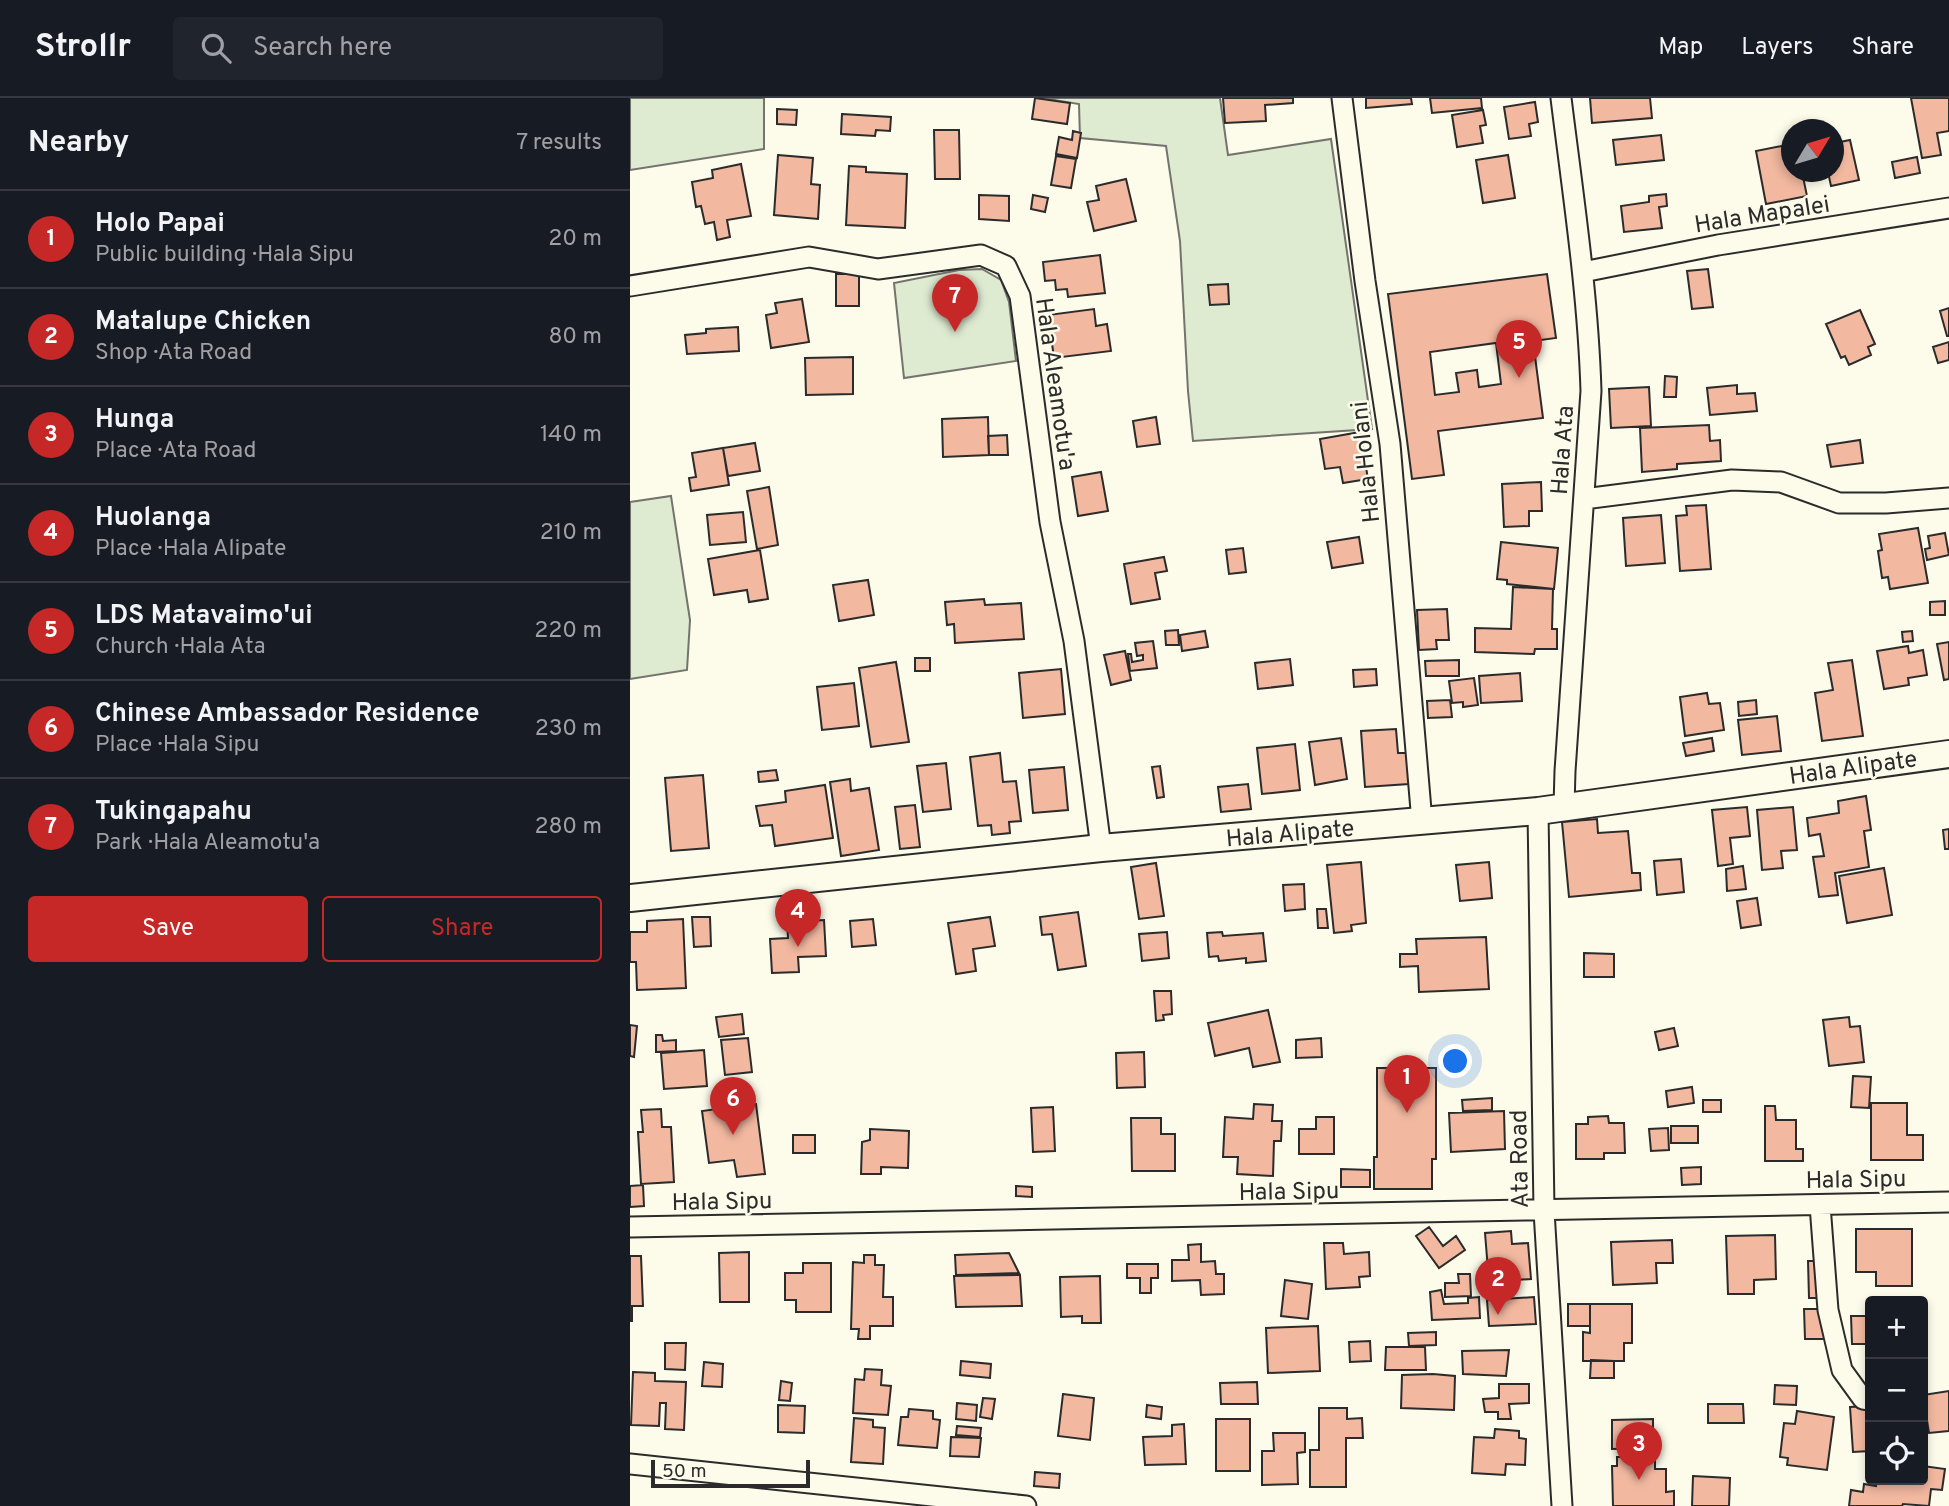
<!DOCTYPE html>
<html lang="en">
<head>
<meta charset="utf-8">
<style>
	:root { --surface:#171b24; --page:#20242c; --text:#f1f3f6; --muted:#9ea1a6; --line:#363941; --accent:#c62828 }
	body { margin:0; font-family:Overpass,sans-serif; background:var(--page); color:var(--text) }
	.controls { position:absolute; right:21px; bottom:21px; display:grid; overflow:hidden; border-radius:7px; box-shadow:0 4px 10px #0003 }
	.controls button { width:63px; height:63px; display:grid; place-items:center; padding:0; border:0; border-bottom:2px solid var(--line); background:var(--surface); color:var(--text); font:35px sans-serif }
	.compass { position:absolute; left:1151px; top:21px; width:63px; height:63px; border-radius:50%; background:var(--surface); box-shadow:0 4px 10px #0003; rotate:52deg }
	.scale { position:absolute; left:21px; bottom:18px; width:159px; box-sizing:border-box; padding-left:7px; border:4px solid #2b2b2b; border-top:0; font-size:19px; line-height:24px; white-space:nowrap; color:#2b2b2b; -webkit-text-stroke:5px #fdfbea; paint-order:stroke }
	.you { position:absolute; left:826px; top:964px; width:24px; height:24px; margin:-18px; border:5px solid #fff; border-radius:50%; background:#1a73e8; box-shadow:0 0 0 10px #1a73e833 }
	.badge { display:grid; place-items:center; width:46px; height:46px; border-radius:50%; background:var(--accent); color:#fff; font-size:23px; font-weight:700 }
	.pin { position:absolute; translate:-50% -58px; filter:drop-shadow(0 2px 4px #0008) }
	.pin::after { content:''; position:absolute; top:37px; width:24px; height:21px; background:inherit; clip-path:polygon(0 0,100% 0,50% 100%) }
	.list { margin:0; padding:0; list-style:none }
	h2 { display:flex; justify-content:space-between; align-items:center; height:91px; margin:0; padding:0 28px; font-size:30px }
	h2 small { font-size:23px; font-weight:400; color:var(--muted) }
	.list li { display:grid; grid-template-columns:46px 1fr auto; gap:21px; align-items:center; box-sizing:border-box; height:98px; padding:0 28px; border-top:2px solid var(--line) }
	.list b { display:block; font-size:26px; white-space:nowrap }
	.list p { margin:0; font-size:23px; white-space:nowrap; color:var(--muted) }
	.list em { font-size:23px; font-style:normal; color:var(--muted) }
	.actions { display:flex; gap:14px; padding:21px 28px }
	.actions a { flex:1; padding:16px 0; border:2px solid var(--accent); border-radius:7px; text-align:center; font-size:24px; color:var(--accent) }
	.actions .main { background:var(--accent); color:#fff }
	.icon { flex:none; width:38px; height:38px; fill:none; stroke:currentColor; stroke-width:2; stroke-linecap:round; stroke-linejoin:round }
	.map { position:relative; flex:none; width:1319px; height:1408px; overflow:hidden }
	header { display:flex; align-items:center; gap:42px; box-sizing:border-box; height:98px; padding:0 35px; background:var(--surface); border-bottom:2px solid var(--line) }
	header strong { font-size:33px }
	nav { display:flex; gap:38px; margin-inline-start:auto; font-size:24px }
	.search { width:490px; height:63px; background:var(--page); display:flex; align-items:center; gap:18px; box-sizing:border-box; padding:0 24px; border-radius:7px; color:var(--muted); font-size:26px }
	main { display:flex }
	aside { flex:1; background:var(--surface) }
	.map>svg:first-child { display:block }
	.green { fill:#deebd1; stroke:#74746e; stroke-width:2 }
	.building { fill:#f2b8a0; stroke:#2b2b2b; stroke-width:2; fill-rule:evenodd }
	.lines { fill:none; stroke-linecap:round; stroke-linejoin:round }
	.street-casing { stroke:#2b2b2b; stroke-width:23 }
	.secondary-casing { stroke:#2b2b2b; stroke-width:30 }
	.street { stroke:#fdfbea; stroke-width:19 }
	.secondary { stroke:#fdfbea; stroke-width:26 }
	.labels { text-anchor:middle; stroke-width:5; stroke-linejoin:round; paint-order:stroke }
	.street-label { font-size:24px; fill:#2b2b2b; stroke:#fdfbea }
</style>
</head>
<body>
<header>
<strong>Strollr</strong>
<div class="search"><svg class="icon" aria-label="search" viewBox="0 0 24 24"><circle cx="10" cy="10" r="6"/><path d="M15 15l6 6"/></svg>Search here</div>
<nav><a>Map</a><a>Layers</a><a>Share</a></nav>
</header>
<main>
<aside>
<h2>Nearby<small>7 results</small></h2>
<ul class="list">
<li><span class="badge">1</span><div><b>Holo Papai</b><p>Public building · Hala Sipu</p></div><em>20 m</em></li>
<li><span class="badge">2</span><div><b>Matalupe Chicken</b><p>Shop · Ata Road</p></div><em>80 m</em></li>
<li><span class="badge">3</span><div><b>Hunga</b><p>Place · Ata Road</p></div><em>140 m</em></li>
<li><span class="badge">4</span><div><b>Huolanga</b><p>Place · Hala Alipate</p></div><em>210 m</em></li>
<li><span class="badge">5</span><div><b>LDS Matavaimo'ui</b><p>Church · Hala Ata</p></div><em>220 m</em></li>
<li><span class="badge">6</span><div><b>Chinese Ambassador Residence</b><p>Place · Hala Sipu</p></div><em>230 m</em></li>
<li><span class="badge">7</span><div><b>Tukingapahu</b><p>Park · Hala Aleamotu'a</p></div><em>280 m</em></li>
</ul>
<div class="actions"><a class="main">Save</a><a>Share</a></div>
</aside>
<div class="map">
<svg width="1319" height="1408" viewBox="0 0 1319 1408">
	<rect width="100%" height="100%" fill="#fdfbea"/>
	<path class="green" d="M0 0H134V51L0 72Z
		M412 0H590L598 57 701 41 742 331 563 343 558 293 550 143 536 48 450 40 449 6Z
		M352 171 371 182 379 204 386 263 274 280 264 185 329 172Z
		M41 398 60 522 57 572 0 581V404Z"/>
	<path class="building" d="M405 0 440 5 437 26 402 21Z
		M593 0H663V5L635 7 636 23 595 25Z
		M736 0H781L782 6 736 10Z
		M800 0H851L852 10 802 15Z
		M960 0H1020L1022 20 962 25Z
		M1281 0H1319V33L1307 35 1311 57 1292 60Z
		M905 4 908 24 899 26 901 38 879 41 874 9Z
		M147 11 167 12 166 27 147 26Z
		M853 12 856 27 850 28 853 45 827 49 822 17Z
		M212 16 261 19 260 33 246 32 245 38 211 36Z
		M304 32H329L330 81H305Z
		M443 33 451 35 447 60 426 56 429 39 442 42Z
		M1031 37 1034 62 986 67 983 42Z
		M1204 41 1205 45 1220 42 1229 82 1201 88 1198 74H1204Z
		M1162 46V74H1172L1177 98 1136 106 1126 53Z
		M148 57 183 60 181 86 190 87 188 121 144 117Z
		M878 57 885 100 853 105 846 62Z
		M426 58 446 61 441 90 421 87Z
		M1287 59 1290 75 1265 80 1262 64Z
		M111 66 121 118 97 122 100 139 87 142 84 124 75 126 71 108 66 109 62 84 83 80 82 72Z
		M219 68 236 69V74L277 76 275 130 216 127Z
		M496 81 506 123 464 133 457 104 469 102 466 88Z
		M1036 96 1037 108 1029 109 1032 130 994 134 991 108 1019 104V98Z
		M349 97 379 98V123L349 121Z
		M403 97 418 100 415 114 401 111Z
		M470 157 475 195 438 199 437 191 426 192 425 182 415 183 413 164Z
		M1078 171 1083 209 1062 211 1057 173Z
		M206 176H229V208H206Z
		M917 176 926 240 903 243 913 320 808 333 814 377 782 381 758 196ZM866 245 871 286 849 289 847 272 826 275 829 294 805 297 800 254Z
		M598 186 599 206 580 207 578 187Z
		M172 201 179 244 141 250 136 217 147 215 145 205Z
		M1319 210V238H1317L1310 213Z
		M464 211 466 228 477 226 481 253 424 260 418 217Z
		M1230 212 1245 246 1238 249 1241 257 1219 267 1215 258 1211 260 1196 226Z
		M108 229 109 253 57 256 55 237 76 235V231Z
		M1319 244V262L1308 265 1303 249Z
		M223 259V296L176 297 175 260Z
		M1035 278 1047 279 1046 299H1034Z
		M1107 287V296L1125 295 1127 313 1080 317 1077 290Z
		M1019 289 1021 328 981 330 979 291Z
		M358 319 359 357 313 359 312 321Z
		M526 319 530 346 507 349 503 323Z
		M1079 327 1080 343 1090 342 1091 363 1047 366V371L1012 374 1010 330Z
		M730 334 738 381 713 385 710 369 695 371 690 341Z
		M377 337 378 357H359L358 338Z
		M1230 342 1233 365 1201 369 1197 347Z
		M125 345 130 373 98 378 93 350Z
		M93 350 99 387 61 393 59 380 66 379 62 355Z
		M471 374 478 413 448 418 442 379Z
		M911 384 912 413H899V428L874 429 872 386Z
		M139 389 148 447 127 451 117 393Z
		M1076 407 1081 471 1050 473 1046 418 1057 417 1056 408Z
		M113 414 116 444 80 447 77 417Z
		M1031 417 1035 465 996 468 993 420Z
		M1288 430 1298 485 1260 491 1258 479 1252 480 1248 453 1252 452 1249 436Z
		M1315 435 1319 457 1297 462 1295 451 1300 450 1298 438Z
		M729 439 733 465 702 470 697 444Z
		M871 444 928 450 924 491 877 486V482L867 481Z
		M613 450 616 474 599 476 596 452Z
		M130 452 138 501 119 504 117 492 84 497 78 461Z
		M534 459 537 473 525 475 530 501 501 506 494 466Z
		M238 482 244 517 209 523 203 487Z
		M883 489 923 491 922 531H927V551H905L904 556 845 554V530L881 531Z
		M354 501 355 507 391 505 394 541 325 545 324 526 317 527 315 504Z
		M1315 503V517H1300V504Z
		M817 511 819 542H806L807 551 789 552 787 512Z
		M548 532 549 547H536L535 533Z
		M575 533 578 549 552 553 550 537Z
		M1282 533 1283 543 1273 544 1272 534Z
		M523 543 527 570 500 573 498 556H501L502 564 513 562V557L507 558 505 545Z
		M1319 544V581L1314 582 1307 546Z
		M1278 548 1279 555 1293 552 1297 577 1278 580 1279 587 1254 591 1247 553Z
		M495 553 501 582 481 587 474 557Z
		M285 560H300V573H285Z
		M660 561 663 587 628 591 625 565Z
		M829 562V578H796L795 563Z
		M1222 562 1233 638 1192 643 1185 595 1203 592 1198 565Z
		M266 564 279 644 241 649 229 570Z
		M431 571 435 616 393 620 389 575Z
		M746 571 747 587 724 589 723 572Z
		M890 575 892 603 851 605 849 578Z
		M844 580 848 607 833 609V604L822 605 819 583Z
		M224 585 229 628 192 632 187 589Z
		M1077 595 1079 606 1090 605 1094 632 1055 638 1050 599Z
		M820 602 822 619 798 620 797 603Z
		M1126 602 1127 616 1109 618 1108 604Z
		M1147 618 1151 653 1112 657 1108 622Z
		M766 631 768 655H777L779 686 735 689 731 633Z
		M711 640 717 681 685 687 679 644Z
		M1082 640 1084 653 1056 658 1053 645Z
		M665 646 670 692 632 696 627 650Z
		M370 655 373 684 386 683 391 723 379 724 380 735 362 737 361 727 348 728 340 659Z
		M316 665 321 711 293 714 287 668Z
		M530 668 534 699 527 700 522 669Z
		M434 669 438 712 403 715 399 672Z
		M146 672 148 682 129 684 128 674Z
		M73 677 79 750 41 753 35 680Z
		M220 681 221 693 239 690 249 752 211 758 200 684Z
		M618 686 621 711 591 714 588 689Z
		M195 687 203 740 145 748 142 727 130 728 126 708 156 704 155 693Z
		M1236 698 1241 732 1234 733 1239 769 1205 775 1208 797 1189 799 1183 759 1194 758 1190 736 1179 738 1177 720 1209 715 1208 703Z
		M285 707 290 749 270 751 265 709Z
		M1117 709 1120 738 1100 740 1103 766 1088 768 1082 712Z
		M1163 709 1167 752 1151 753 1153 770 1132 772 1127 712Z
		M967 721 968 735 998 733 1002 775H1010L1011 792 939 799 932 724Z
		M1319 731V751H1315L1313 732Z
		M1051 761 1054 794 1027 797 1024 763Z
		M731 764 736 825 721 827 722 833 704 835 697 767Z
		M859 764 862 800 830 803 826 767Z
		M526 765 534 818 509 821 501 769Z
		M1113 768 1116 791 1097 793 1096 771Z
		M1254 770 1262 817 1217 825 1209 778Z
		M674 786 675 811 655 813 653 787Z
		M1127 800 1131 827 1111 830 1107 803Z
		M687 811H696L698 830H688Z
		M448 814 456 868 428 872 422 836 412 837 410 819Z
		M62 819H80L81 848 64 849Z
		M360 819 365 848 343 851 346 873 326 876 318 825Z
		M53 821 56 890 7 892 6 864H0V834H17V823Z
		M243 821 246 847 222 849 220 823Z
		M194 822 196 858 168 859 169 874 142 875 140 841 158 840 157 824Z
		M537 834 539 860 512 863 509 836Z
		M592 834 593 838 633 835 636 863 616 865V860L589 863 588 858 579 859 577 835Z
		M856 839 859 891 789 894 788 868 770 869V856H787L786 841Z
		M954 855 984 856V879H954Z
		M524 893H541L542 916 533 917 534 922 526 923Z
		M638 912 650 964 623 969 619 950 585 958 578 925Z
		M112 916 114 936 89 939 86 919Z
		M1219 919 1220 929 1230 928 1234 964 1199 968 1193 922Z
		M0 927 7 928 4 959 0 958Z
		M1044 930 1048 948 1029 952 1025 934Z
		M26 937H32L33 943 46 942V953L26 954Z
		M118 940 122 974 95 977 91 942Z
		M691 940 692 959 666 960V942Z
		M74 952 77 988 34 991 31 955Z
		M514 954 515 989 487 990 486 955Z
		M747 970H806V1061H802V1091H744V1059H747Z
		M1223 978 1241 979 1239 1010 1221 1009Z
		M1062 989 1064 1005 1038 1009 1036 993Z
		M862 1000V1012L833 1013 832 1002Z
		M114 1002V1007L126 1006 135 1076 107 1079 104 1062 79 1065 72 1013 102 1009 101 1004Z
		M1073 1002H1091V1014H1073Z
		M1241 1005H1277V1037H1293V1062H1241Z
		M624 1006 643 1007 642 1023H652L651 1043H644L643 1078 607 1076 608 1059H593L595 1019 623 1021Z
		M1135 1008H1145L1146 1022H1166V1051H1173V1063H1135Z
		M423 1009 425 1053 403 1054 401 1010Z
		M31 1011 32 1029H41L44 1084 11 1086 8 1034H13L11 1012Z
		M874 1013 875 1051 821 1054 819 1015Z
		M978 1018 979 1025H994L995 1055H974V1061H946V1026H958V1019Z
		M686 1019H704V1056H669V1031H686Z
		M501 1020H531V1036H545V1073H502Z
		M1041 1028H1068V1045H1041Z
		M1038 1030 1039 1052 1021 1053 1019 1031Z
		M240 1031 279 1033 278 1070 251 1069V1076H231L232 1044 240 1042Z
		M163 1037H185V1055H163Z
		M1071 1069V1086L1052 1087 1051 1070Z
		M711 1071 740 1072V1089H711Z
		M13 1087 14 1108 0 1109V1088Z
		M386 1088 402 1089V1099L386 1098Z
		M799 1129 813 1148 826 1138 835 1152 809 1170 786 1138Z
		M1226 1131H1282V1188H1246V1174H1226Z
		M881 1133 882 1146 898 1145 901 1181 859 1184 855 1135Z
		M1145 1137 1146 1181 1124 1182V1196H1098L1096 1138Z
		M1042 1142 1043 1165H1026L1027 1185 983 1187 981 1144Z
		M694 1145H713L714 1156 739 1154 740 1178 729 1179 730 1189 696 1191Z
		M571 1146V1164L585 1163 586 1176H594V1196L571 1197 570 1182 542 1183V1162H559L558 1147Z
		M119 1154V1204H90L89 1155Z
		M379 1155 389 1175 326 1177 325 1157Z
		M234 1157H245V1167H254L253 1199H263V1228H240V1241H228L229 1231H221L223 1164 234 1165Z
		M0 1158H11L13 1208H2V1223H0Z
		M1178 1163H1195V1200H1179Z
		M173 1165H201V1214H166V1202H155V1175H173Z
		M497 1166H528V1180H521V1195H510V1180H497Z
		M828 1176H840L841 1198 815 1199V1185H829Z
		M390 1177 392 1208 326 1209 324 1178Z
		M470 1178 471 1225H452V1218L431 1219 430 1179Z
		M655 1182 682 1186 678 1221 651 1218Z
		M811 1192 814 1206 838 1205V1200L849 1199 850 1220 802 1222 800 1194Z
		M904 1199 906 1226 859 1228 857 1202Z
		M938 1206H960V1228H938Z
		M960 1206H1002V1245H994V1263H953V1234L960 1235Z
		M1174 1211H1195L1196 1241H1175Z
		M1221 1218H1240V1246H1222Z
		M688 1228 690 1273 638 1275 636 1230Z
		M806 1234V1247L779 1248 778 1235Z
		M740 1243 741 1263 720 1264 719 1244Z
		M35 1245H56L55 1272 35 1271Z
		M756 1249H795L796 1272H755Z
		M879 1252 876 1278 833 1276 832 1253Z
		M961 1262 984 1263V1280H960Z
		M331 1263 361 1266 360 1280 330 1277Z
		M74 1264 93 1266 92 1289 72 1288Z
		M235 1271 252 1272 251 1287 261 1288 258 1317 223 1315 225 1281 234 1282Z
		M3 1274 25 1275V1283L56 1284 54 1332 35 1331 36 1305H30L29 1328 1 1327Z
		M803 1276 825 1278 824 1312 771 1310 772 1277Z
		M151 1283 162 1285 160 1303 149 1302Z
		M627 1284 628 1306H591L590 1285Z
		M869 1286H899V1305L879 1306 881 1321H868V1314H855L853 1301 869 1300Z
		M1145 1287 1167 1288 1166 1307 1144 1306Z
		M1319 1293V1333L1299 1335 1293 1297Z
		M433 1296 464 1300 460 1342 428 1338Z
		M353 1300 365 1301 362 1321 350 1319Z
		M327 1305 347 1307 346 1323 326 1321Z
		M1078 1306H1113L1114 1325H1078Z
		M148 1307 175 1308 174 1335 148 1334Z
		M517 1307 532 1309 531 1321 516 1319Z
		M1240 1308V1353L1223 1354 1220 1309Z
		M689 1310H717V1321L732 1320 733 1340H716V1389H680V1352H689Z
		M279 1311 303 1313V1321L310 1322 307 1350 268 1347 271 1319H278Z
		M1167 1313 1204 1319 1197 1372 1157 1367 1158 1360 1150 1359 1154 1325 1165 1326Z
		M224 1320 243 1322V1329L255 1330 253 1366 221 1364Z
		M586 1321H620V1373H586Z
		M1023 1321V1350L982 1351V1322Z
		M554 1326 556 1366 515 1367 513 1339 542 1338V1327Z
		M327 1328 351 1330 350 1339 326 1337Z
		M865 1331 889 1333V1340L896 1341 895 1367 876 1366 875 1377 842 1375 844 1339 864 1340Z
		M643 1335H675V1354L667 1355 668 1386 632 1387V1353H644Z
		M321 1339 351 1340 349 1359 320 1358Z
		M987 1359H1025V1371H1036V1394L1044 1393V1408H983L982 1368H987Z
		M1293 1368 1315 1371 1312 1392 1301 1391 1299 1408 1273 1406 1272 1408H1219L1221 1392 1233 1394 1234 1386 1246 1388 1247 1382H1293Z
		M405 1374 430 1376 429 1390 404 1388Z
		M1063 1378 1100 1380 1099 1408H1062Z"/>
	<g class="lines">
		<defs>
			<path id="street" d="M712 0 735 183 760 346 792 724
				M931 0C943 97 958 195 961 293L935 673 934 709
				M953 174 1088 147 1319 110
				M0 188 179 159 248 171 351 157 376 168 390 198 420 424 444 543 471 750
				M954 401 1102 382 1151 384 1209 405H1256L1319 400
				M908 713 914 1113 932 1408
				M1190 1107 1198 1212 1212 1272 1233 1301 1240 1302
				M0 1129 1319 1104
				M0 1366 396 1408"/>
			<path id="secondary" d="M0 800 471 750 908 713 1319 656"/>
		</defs>
		<use href="#street" class="street-casing"/>
		<use href="#secondary" class="secondary-casing"/>
		<use href="#street" class="street"/>
		<use href="#secondary" class="secondary"/>
	</g>
	<g class="labels">
		<g class="street-label">
			<text transform="translate(1132 116) rotate(-9)" y="8">Hala Mapalei</text>
			<text transform="translate(426 286) rotate(82)" y="8">Hala Aleamotu'a</text>
			<text transform="translate(932 352) rotate(-86)" y="8">Hala Ata</text>
			<text transform="translate(735 364) rotate(-96)" y="8">Hala Holani</text>
			<text transform="translate(1223 669) rotate(-8)" y="8">Hala Alipate</text>
			<text transform="translate(660 735) rotate(-5)" y="8">Hala Alipate</text>
			<text transform="translate(889 1061) rotate(-91)" y="8">Ata Road</text>
			<text transform="translate(1226 1081) rotate(-1)" y="8">Hala Sipu</text>
			<text transform="translate(659 1093) rotate(-1)" y="8">Hala Sipu</text>
			<text transform="translate(92 1103) rotate(-1)" y="8">Hala Sipu</text>
		</g>
	</g>
</svg>
<div class="controls">
<button>+</button>
<button>−</button>
<button><svg class="icon" aria-label="locate" viewBox="0 0 24 24"><circle cx="12" cy="12" r="6"/><path d="M12 2v4M12 18v4M2 12h4M18 12h4"/></svg></button>
</div>
<svg class="compass" viewBox="-18 -18 36 36"><path d="M0-13l5 13h-10z" fill="#e53935"/><path d="M0 13l5-13h-10z" fill="#9ea1a6"/></svg>
<div class="scale">50 m</div>
<div class="you"></div>
<div class="pin badge" style="left:777px;top:1015px">1</div>
<div class="pin badge" style="left:868px;top:1217px">2</div>
<div class="pin badge" style="left:1009px;top:1382px">3</div>
<div class="pin badge" style="left:168px;top:849px">4</div>
<div class="pin badge" style="left:889px;top:280px">5</div>
<div class="pin badge" style="left:103px;top:1037px">6</div>
<div class="pin badge" style="left:325px;top:234px">7</div>
</div>
</main>
</body>
</html>
